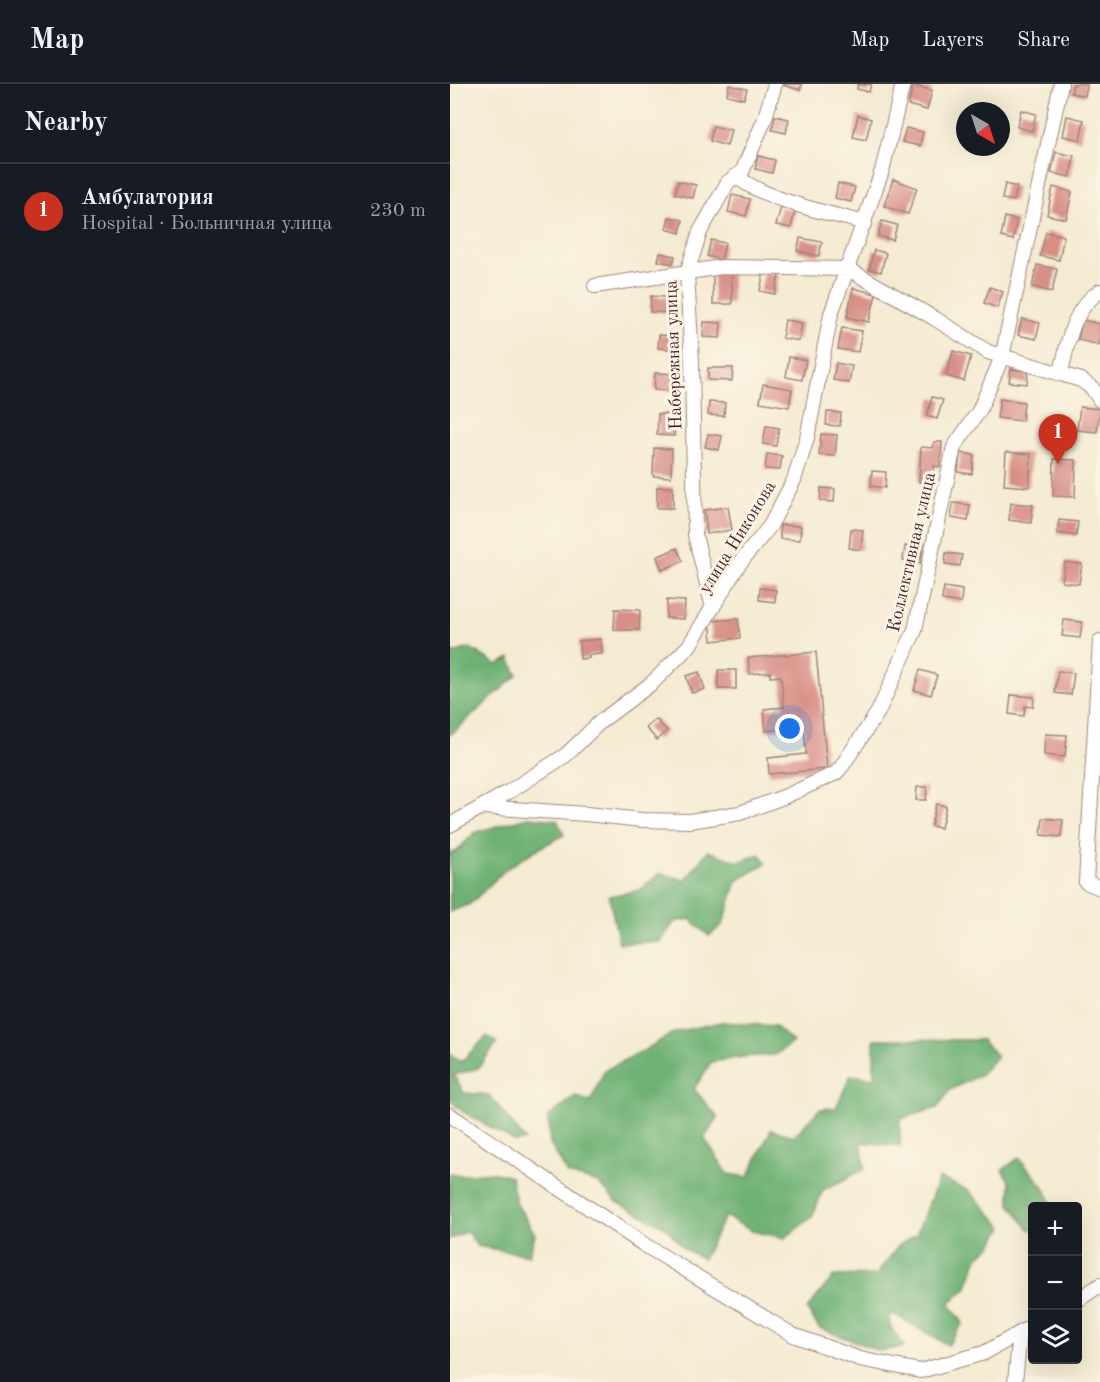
<!DOCTYPE html>
<html lang="en">
<head>
<meta charset="utf-8">
<style>
	:root { --surface:#171b24; --page:#20242c; --text:#f1f3f6; --muted:#9ea1a6; --line:#363941; --accent:#c8321e }
	body { margin:0; font-family:"Old Standard TT",serif; background:var(--page); color:var(--text) }
	.controls { position:absolute; right:18px; bottom:18px; display:grid; overflow:hidden; border-radius:6px; box-shadow:0 6px 24px #0002 }
	.controls button { width:54px; height:54px; display:grid; place-items:center; padding:0; border:0; border-bottom:2px solid var(--line); background:var(--surface); color:var(--text); font:30px sans-serif }
	.compass { position:absolute; left:506px; top:18px; width:54px; height:54px; border-radius:50%; background:var(--surface); box-shadow:0 6px 24px #0002; rotate:141deg }
	.you { position:absolute; left:340px; top:645px; width:21px; height:21px; margin:-15px; border:4px solid #fff; border-radius:50%; background:#1a73e8; box-shadow:0 0 0 9px #1a73e833 }
	.badge { display:grid; place-items:center; width:39px; height:39px; border-radius:50%; background:var(--accent); color:#fff; font-size:20px; font-weight:700 }
	.pin { position:absolute; translate:-50% -50px; filter:drop-shadow(0 2px 3px #0008) }
	.pin::after { content:''; position:absolute; top:32px; width:21px; height:18px; background:inherit; clip-path:polygon(0 0,100% 0,50% 100%) }
	.list { margin:0; padding:0; list-style:none }
	h2 { display:flex; justify-content:space-between; align-items:center; height:78px; margin:0; padding:0 24px; font-size:26px }
	h2 small { font-size:20px; font-weight:400; color:var(--muted) }
	.list li { display:grid; grid-template-columns:39px 1fr auto; gap:18px; align-items:center; box-sizing:border-box; height:96px; padding:0 24px; border-top:2px solid var(--line) }
	.list b { display:block; font-size:22px; white-space:nowrap }
	.list p { margin:0; font-size:20px; white-space:nowrap; color:var(--muted) }
	.list em { font-size:20px; font-style:normal; color:var(--muted) }
	.icon { flex:none; width:33px; height:33px; fill:none; stroke:currentColor; stroke-width:2; stroke-linecap:round; stroke-linejoin:round }
	.map { position:relative; flex:none; width:650px; height:1298px; overflow:hidden }
	header { display:flex; align-items:center; gap:36px; box-sizing:border-box; height:84px; padding:0 30px; background:var(--surface); border-bottom:2px solid var(--line) }
	header strong { font-size:28px }
	nav { display:flex; gap:33px; margin-inline-start:auto; font-size:21px }
	main { display:flex }
	aside { flex:1; background:var(--surface) }
	.map>svg:first-child { display:block }
	.forest { fill:#6eb174; stroke:#5c6850; stroke-width:1.5 }
	.building { fill:#d88f86 }
	.lines { fill:none; stroke-linecap:round; stroke-linejoin:round }
	.street-casing { stroke:#9f857e; stroke-width:16 }
	.street { stroke:#fff; stroke-width:14 }
	.labels { text-anchor:middle; stroke-width:6; stroke-linejoin:round; paint-order:stroke }
	.street-label { font-size:18px; fill:#4a1f2b; stroke:#fcf5e5 }
</style>
</head>
<body>
<header>
<strong>Map</strong>
<nav><a>Map</a><a>Layers</a><a>Share</a></nav>
</header>
<main>
<aside>
<h2>Nearby<small></small></h2>
<ul class="list">
<li><span class="badge">1</span><div><b>Амбулатория</b><p>Hospital · Больничная улица</p></div><em>230 m</em></li>
</ul>
</aside>
<div class="map">
<svg width="650" height="1298" viewBox="0 0 650 1298">
	<rect width="100%" height="100%" fill="#fcf5e5"/>
	<filter id="ink" filterUnits="userSpaceOnUse"><feTurbulence type="fractalNoise" baseFrequency=".0167" numOctaves="2"/><feDisplacementMap in="SourceGraphic" scale="12" xChannelSelector="R" yChannelSelector="G"/><feConvolveMatrix kernelMatrix="1 2 1 2 8 2 1 2 1" color-interpolation-filters="sRGB"/></filter>
	<filter id="wash" filterUnits="userSpaceOnUse"><feTurbulence type="fractalNoise" baseFrequency=".008" numOctaves="4" result="noise"/><feDisplacementMap in="SourceGraphic" scale="24" xChannelSelector="R" yChannelSelector="G"/><feGaussianBlur stdDeviation="1.35" result="paint"/><feColorMatrix in="noise" values="0 0 0 0 0 0 0 0 0 0 0 0 0 0 0 0 0 1.4 0 .05"/><feComposite in="paint" operator="in"/></filter>
	<g filter="url(#wash)">
		<rect width="100%" height="100%" fill="#f4ebd2"/>
		<path class="forest" d="M20 564 47 581 60 574 67 591 0 651V570Z
			M78 733 107 736 114 751 84 767 57 784 20 820 0 828V768H6L24 749Z
			M258 767 289 778 310 770 316 779 287 797 273 840 259 852 240 835 224 838 210 858 169 859 159 812 190 806 210 789 235 796Z
			M272 938 325 942 343 958 325 971 292 973 261 978 244 1005 268 1034 254 1054 278 1090 298 1093 321 1046 344 1052 370 1025 386 1024 401 991 424 994V955L532 956 547 972 530 991 500 1006 487 1024 450 1035V1062L411 1058 415 1085 373 1106 362 1133 335 1154 302 1147 275 1132 253 1175 233 1164 217 1144 167 1118 148 1099 118 1090 100 1060 98 1033 125 1012 140 1018 155 986 195 966 225 948Z
			M37 952 47 959 28 984 4 991 14 1009 39 1011 75 1056 66 1058 13 1028 0 1016V970L11 978Z
			M569 1074 593 1102 603 1122H582V1146L579 1145 560 1120V1098L552 1086Z
			M42 1088 61 1093 66 1119 85 1150 79 1171 27 1162 17 1147 0 1155V1089L10 1091Z
			M489 1094 519 1107 553 1143 542 1161 528 1173 516 1205 499 1219 513 1239 498 1261 440 1228V1242L454 1263 429 1267 369 1244 357 1225 384 1192 426 1191 449 1161 466 1151Z"/>
		<g id="blocks">
			<path class="building" d="M329 0H352L350 6Z
				M408 0H421L419 8 407 5Z
				M623 0H637L635 12 621 9Z
				M279 1 297 5 294 15 277 11Z
				M463 2 482 6 477 26 458 21Z
				M571 26 586 30 582 47 567 43Z
				M408 31 421 35 416 56 403 53Z
				M325 32 339 35 336 49 322 46Z
				M617 32 634 36 630 56 613 52Z
				M263 42 281 46 277 62 260 57Z
				M456 44 473 48 470 62 452 58Z
				M606 68 624 72 620 93 601 89Z
				M308 72 325 76 322 89 305 85Z
				M443 95 467 104 458 130 434 122Z
				M228 97 246 101 243 114 225 110Z
				M388 99 405 103 401 118 385 114Z
				M555 100 567 103 564 117 552 115Z
				M603 103 622 108 616 135 597 131Z
				M282 111 300 115 296 132 278 128Z
				M331 123 345 127 341 144 326 141Z
				M219 133 233 136 230 149 216 145Z
				M555 133 567 136 563 156 551 153Z
				M432 137 447 141 443 156 428 152Z
				M596 148 614 152 609 176 590 172Z
				M350 154 372 158 369 172 347 167Z
				M261 156 275 159 271 176 257 172Z
				M424 166 436 169 431 188 419 185Z
				M210 169 225 172 223 180 208 177Z
				M587 181 607 185 602 208 582 203Z
				M263 188H282V220H263Z
				M314 188 329 191 325 210 310 207Z
				M540 203 553 208 547 224 534 219Z
				M403 204 426 210 419 238 397 233Z
				M201 212 226 214 225 229 200 228Z
				M572 235 590 239 586 255 568 251Z
				M335 236 352 239 349 257 332 254Z
				M633 236 650 240V261L628 256Z
				M254 238 271 239 270 254 253 253Z
				M392 244 412 247 408 268 388 265Z
				M209 251 228 252 227 266 208 264Z
				M503 267 521 272 514 297 496 292Z
				M339 273 356 276 352 296 336 293Z
				M386 279 402 282 399 299 383 296Z
				M258 284H283L282 297 258 296Z
				M561 285 578 287 577 300 559 298Z
				M205 289 228 290 227 307 204 306Z
				M313 300 342 305 339 323 310 318Z
				M482 313 493 316 487 335 477 332Z
				M550 315 574 318 572 337 547 334Z
				M259 318 275 319 274 332 258 331Z
				M630 323 650 325 647 348 627 346Z
				M377 328 391 329 390 342 376 341Z
				M208 330H225L224 352 207 351Z
				M316 342 329 344 326 362 313 360Z
				M258 350 272 352 269 366 255 363Z
				M371 350 387 351 385 372 369 371Z
				M484 358H492L490 383 484 382 483 399 469 398 471 363 483 364Z
				M204 364 222 365 221 393 203 392Z
				M556 368 581 370 579 403 554 401Z
				M510 369 524 371 522 390 508 388Z
				M317 370 332 372 330 386 315 385Z
				M604 375 626 376 625 413 603 412Z
				M422 387 436 388 435 404 421 402Z
				M207 403H223V424H207Z
				M371 404 385 405 384 418 370 417Z
				M503 419 520 421 518 437 501 434Z
				M561 419 583 421 581 439 559 436Z
				M278 423 282 446 257 450 254 426Z
				M609 436 628 438 626 452 607 449Z
				M330 441 351 442 350 456 330 455Z
				M401 445 413 446 411 466 399 464Z
				M455 462 472 465 470 479 453 476Z
				M227 464 233 477 212 486 207 473Z
				M496 469 512 471 510 482 495 480Z
				M615 478 632 480 629 500 612 498Z
				M494 503 512 506 511 519 492 516Z
				M310 504 326 506 325 518 309 516Z
				M217 516 235 517 234 535 216 534Z
				M165 525 190 526 189 546H164Z
				M288 535 290 554 262 557 260 537Z
				M614 536 632 538 630 554 612 552Z
				M151 555 152 570 139 571V574L130 575 129 557Z
				M366 568 377 685 319 690 318 674 356 670 354 643 316 647 314 625 334 623 331 592 320 593V588L300 590 298 574Z
				M268 586H286V605H268Z
				M470 586 487 591 481 611 464 606Z
				M608 587 624 589 621 611 605 609Z
				M249 588 255 605 242 609 236 592Z
				M561 611 584 613 583 623 575 622 574 632 559 630Z
				M206 635 217 647 207 656 196 644Z
				M595 650 617 651 615 673 594 671Z
				M467 703H477L476 716H466Z
				M486 720 496 722 491 744 481 742Z
				M593 734 613 736 611 753 591 751Z"/>
		</g>
	</g>
	<g filter="url(#ink)">
		<use href="#blocks" fill-opacity="0" stroke="#9f857e" stroke-width="1.5"/>
		<g class="lines">
			<defs>
				<path id="street" d="M286 92C315 116 378 129 415 139
					M145 202 272 183 398 185 484 234 538 268 631 296 642 304 650 316
					M611 289C618 258 622 225 650 207
					M263 524 245 451 242 279 237 189 250 148 278 98 292 88 314 37 325 0
					M650 557 636 798 650 804
					M32 723 136 730 192 736 240 737 290 729 336 712 386 689 392 682 428 628 465 546 504 363 529 327 552 273 611 0
					M0 741 60 707 116 671 150 638 202 599 239 562 289 480 320 442 344 396 357 354 381 230 432 87 453 0
					M0 1031 193 1160 343 1251 410 1275 470 1287 534 1269 582 1242
					M628 1216 650 1201
					M565 1298 570 1249"/>
			</defs>
			<use href="#street" class="street-casing"/>
			<use href="#street" class="street"/>
		</g>
	</g>
	<g class="labels">
		<g class="street-label">
			<text transform="translate(223 271) rotate(-92)" y="6">Набережная улица</text>
			<text transform="translate(287 453) rotate(-58)" y="6">улица Никонова</text>
			<text transform="translate(461 468) rotate(-77)" y="6">Коллективная улица</text>
		</g>
	</g>
</svg>
<div class="controls">
<button>+</button>
<button>−</button>
<button><svg class="icon" aria-label="layers" viewBox="0 0 24 24"><path d="M12 4l9 5-9 5-9-5zM3 14l9 5 9-5"/></svg></button>
</div>
<svg class="compass" viewBox="-18 -18 36 36"><path d="M0-13l5 13h-10z" fill="#e53935"/><path d="M0 13l5-13h-10z" fill="#9ea1a6"/></svg>
<div class="you"></div>
<div class="pin badge" style="left:608px;top:380px">1</div>
</div>
</main>
</body>
</html>
